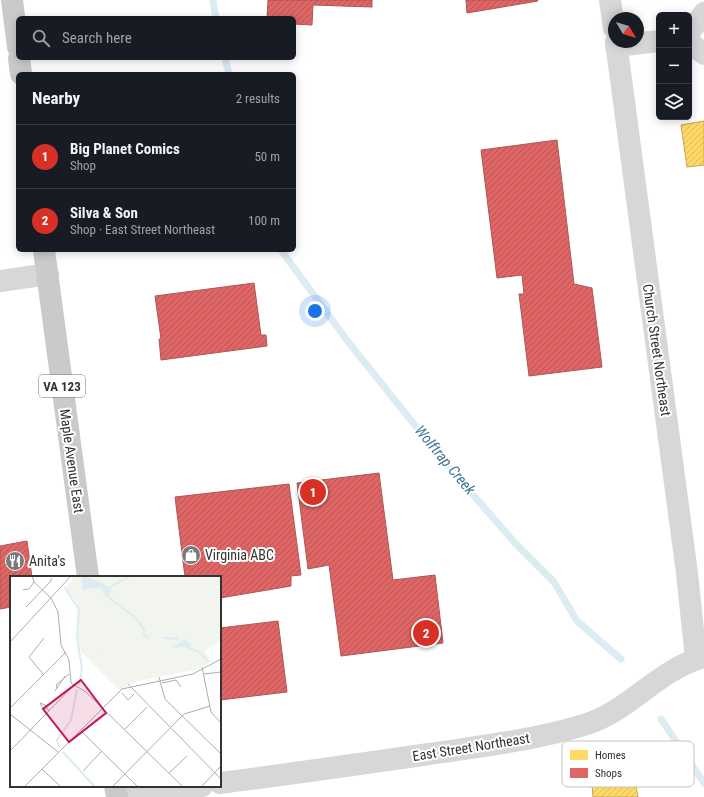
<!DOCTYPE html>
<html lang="en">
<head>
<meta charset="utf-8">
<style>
	:root { --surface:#171b24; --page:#242831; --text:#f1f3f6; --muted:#9ea1a6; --line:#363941; --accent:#d93025 }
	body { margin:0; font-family:"Roboto Condensed",sans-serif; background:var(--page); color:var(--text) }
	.controls { position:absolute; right:12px; top:12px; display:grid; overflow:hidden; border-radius:6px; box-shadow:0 2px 10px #0003 }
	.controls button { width:36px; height:36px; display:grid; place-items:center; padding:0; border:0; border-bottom:1px solid var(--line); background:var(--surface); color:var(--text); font:20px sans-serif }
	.compass { position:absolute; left:608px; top:12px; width:36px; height:36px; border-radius:50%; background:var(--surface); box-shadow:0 2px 10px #0003; rotate:128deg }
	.you { position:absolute; left:315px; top:311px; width:14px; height:14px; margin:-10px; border:3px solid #fff; border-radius:50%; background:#1a73e8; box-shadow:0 0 0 6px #1a73e833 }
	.badge { display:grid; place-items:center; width:26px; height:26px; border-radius:50%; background:var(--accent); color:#fff; font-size:13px; font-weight:700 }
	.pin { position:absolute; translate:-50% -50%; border:2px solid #fff; box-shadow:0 1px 4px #0006 }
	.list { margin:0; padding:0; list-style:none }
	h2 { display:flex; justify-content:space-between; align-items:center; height:52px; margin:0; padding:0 16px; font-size:17px }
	h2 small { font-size:13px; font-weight:400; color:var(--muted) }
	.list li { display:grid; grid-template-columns:26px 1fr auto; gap:12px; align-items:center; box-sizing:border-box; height:64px; padding:0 16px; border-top:1px solid var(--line) }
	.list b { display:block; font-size:15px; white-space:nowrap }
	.list p { margin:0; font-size:13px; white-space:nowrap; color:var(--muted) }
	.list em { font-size:13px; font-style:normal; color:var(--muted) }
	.icon { flex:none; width:22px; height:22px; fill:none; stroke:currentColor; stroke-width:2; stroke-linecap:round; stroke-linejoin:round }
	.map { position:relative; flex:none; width:704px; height:797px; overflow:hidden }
	.search { position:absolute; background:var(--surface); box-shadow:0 2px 10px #0003; left:16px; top:16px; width:280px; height:44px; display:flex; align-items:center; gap:10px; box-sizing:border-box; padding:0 14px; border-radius:6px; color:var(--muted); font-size:15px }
	.panel { position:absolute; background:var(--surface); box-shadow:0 2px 10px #0003; left:16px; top:72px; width:280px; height:180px; border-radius:6px }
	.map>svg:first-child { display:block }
	.homes { fill:url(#homes-hatch); stroke:#c2a757 }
	.shops { fill:url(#shops-hatch); stroke:#ac5757 }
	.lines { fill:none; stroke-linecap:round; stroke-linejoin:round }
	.stream { stroke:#ddebf3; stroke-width:7 }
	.minor { stroke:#d7d7d7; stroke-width:22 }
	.tertiary { stroke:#d7d7d7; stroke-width:22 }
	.primary { stroke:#cacaca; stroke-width:22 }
	.labels { text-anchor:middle; stroke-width:4; stroke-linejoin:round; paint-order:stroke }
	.shield { fill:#fff; stroke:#707070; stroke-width:1 }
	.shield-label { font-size:13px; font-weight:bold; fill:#333 }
	.street-label { font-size:14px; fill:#333; stroke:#fff }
	.poi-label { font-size:14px; fill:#333; stroke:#fff; text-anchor:start }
	.water-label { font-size:15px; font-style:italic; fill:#3f7597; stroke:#fff }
	.inset-river { fill:none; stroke:#ddebf3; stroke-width:2 }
	.inset-road { fill:none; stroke:#adadad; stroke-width:1 }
	.view { fill:#c2185b; fill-opacity:0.15; stroke:#c2185b; stroke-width:2 }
	.inset-edge { fill:none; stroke:#333; stroke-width:2 }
	.key { fill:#fff; stroke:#c2c2c2; stroke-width:1 }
	.key-label { font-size:11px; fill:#333 }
</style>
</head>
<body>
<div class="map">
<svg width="704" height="797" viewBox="0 0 704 797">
	<defs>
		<pattern id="homes-hatch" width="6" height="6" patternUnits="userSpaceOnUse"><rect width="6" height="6" fill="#ffd966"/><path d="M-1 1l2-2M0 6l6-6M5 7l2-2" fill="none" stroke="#dbbb59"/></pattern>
		<pattern id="shops-hatch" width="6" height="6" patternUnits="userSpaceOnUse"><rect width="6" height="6" fill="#e06666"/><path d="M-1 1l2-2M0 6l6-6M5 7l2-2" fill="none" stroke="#b65555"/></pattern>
	</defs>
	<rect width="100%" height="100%" fill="#fff"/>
	<path class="homes" d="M704 121V165L687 167 681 125Z
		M635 780 638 797H593L592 785Z"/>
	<path class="shops" d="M268 0H372V7L313 5 312 25 294 24V18H267Z
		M466 0H537L538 1 467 13Z
		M557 140 574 284 592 288 602 367 529 376 519 294H524L522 275 497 278 481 150Z
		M254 283 261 335H266L267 346 161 360 159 339H161L155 296Z
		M379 473 393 580 435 575 443 643 341 656 329 565 308 569 297 483Z
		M289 484 301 575 291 576V586L220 598V577H185L175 497Z
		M27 541 32 577H11V607L0 609V546Z
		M278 621 287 692 220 700V628Z"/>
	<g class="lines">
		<path class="stream" d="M213 0 216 18
			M225 58 229 74
			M281 250 346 339 442 459 515 543 554 582 577 621 621 659
			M661 719 704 783"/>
		<path class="minor" d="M689 33 704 13
			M689 42 704 54
			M616 46 659 41
			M0 281 48 274"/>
		<path class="tertiary" d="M610 0 614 28
			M616 42 687 573 696 659
			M220 783C290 774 360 764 429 754 482 746 536 740 587 724 630 710 659 669 704 657
			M128 797 202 786"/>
		<path class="primary" d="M12 0 18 47
			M19 58 21 74
			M44 250 88 577
			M115 786 117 797"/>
	</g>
	<defs>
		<symbol id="shop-disc" viewBox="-11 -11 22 22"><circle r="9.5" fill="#7a7a7a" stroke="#fff"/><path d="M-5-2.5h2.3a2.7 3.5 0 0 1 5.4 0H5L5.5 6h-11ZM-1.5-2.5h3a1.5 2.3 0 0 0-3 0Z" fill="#fff"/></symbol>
		<symbol id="restaurant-disc" viewBox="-11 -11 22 22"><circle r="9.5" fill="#7a7a7a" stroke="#fff"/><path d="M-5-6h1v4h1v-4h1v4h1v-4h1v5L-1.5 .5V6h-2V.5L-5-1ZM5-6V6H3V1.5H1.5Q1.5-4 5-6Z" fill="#fff"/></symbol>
	</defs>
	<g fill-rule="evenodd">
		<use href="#shop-disc" x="180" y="544" width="22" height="22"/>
		<use href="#restaurant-disc" x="4" y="550" width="22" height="22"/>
	</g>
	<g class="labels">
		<rect class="shield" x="39" y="375" width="46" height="22" rx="3"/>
		<g class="shield-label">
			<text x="62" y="391">VA 123</text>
		</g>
		<g class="street-label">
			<text transform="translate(657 350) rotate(82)" y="5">Church Street Northeast</text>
			<text transform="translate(72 461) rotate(82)" y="5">Maple Avenue East</text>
			<text transform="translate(471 747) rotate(-9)" y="5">East Street Northeast</text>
		</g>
		<g class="poi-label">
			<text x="205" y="560">Virginia ABC</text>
			<text x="29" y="566">Anita's</text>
		</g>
		<g class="water-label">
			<text transform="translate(445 460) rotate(50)" y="5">Wolftrap Creek</text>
		</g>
	</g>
	<g transform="translate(10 576)">
		<rect width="211" height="211" fill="#fff"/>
		<path d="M61 0H211V65L195 74 201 86 184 94 127 105 109 114 71 76 67 60 68 27 55 12 63 4Z" fill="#f1f5ed"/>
		<path d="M84 77 98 80 97 88 82 85Z" fill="#f1f5ed"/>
		<path d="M77 1 94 8 102 15 96 21 91 11 72 14V2ZM175 63 181 68V72L189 74V77L174 71 162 72Z" fill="#ddebf3"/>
		<path class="inset-river" d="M54 11 69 33 67 62 72 93 69 109M98 12 120 0M97 20 127 43 134 54V59L138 62M154 62 168 63M189 76 198 85M49 171 47 164 61 144 67 113M53 176 85 211"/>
		<path class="inset-road" d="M22 0 24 6 41 22 48 36 51 69 59 84 61 107 76 116 173 211M13 14 19 13 24 6M16 31 41 5V2M0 66 61 0M192 91 201 136 211 147M33 98 19 81 34 62M194 98 211 96M149 101 155 123 211 178M152 107 166 104 171 111M118 108 211 203M47 112 46 109 59 98M45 115 55 100M112 117 118 124 124 118M0 132 56 76M36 133 32 131 30 127 35 129 39 135M0 138 48 176M115 153 137 131M70 154 128 211M0 175 64 109M32 193 51 211M73 195 92 175M159 197 177 180M14 211 112 113 183 98 211 83M102 211 174 138 200 130M191 211 211 190"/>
		<path class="view" d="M71 104 96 137 59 166 33 133Z"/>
		<rect width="211" height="211" class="inset-edge"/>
	</g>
	<rect x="562" y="741" width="132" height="46" rx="6" class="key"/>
	<rect x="570" y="750" width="18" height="10" fill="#ffd966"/>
	<rect x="570" y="768" width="18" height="10" fill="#e06666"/>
	<g class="key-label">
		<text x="595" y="759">Homes</text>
		<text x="595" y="777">Shops</text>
	</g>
</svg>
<div class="controls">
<button>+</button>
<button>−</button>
<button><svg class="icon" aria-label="layers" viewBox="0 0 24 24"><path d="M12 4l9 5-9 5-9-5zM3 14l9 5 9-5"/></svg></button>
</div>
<svg class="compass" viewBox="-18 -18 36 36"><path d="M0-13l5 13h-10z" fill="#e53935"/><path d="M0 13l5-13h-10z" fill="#9ea1a6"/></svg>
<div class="you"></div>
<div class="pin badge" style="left:313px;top:492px">1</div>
<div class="pin badge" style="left:426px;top:633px">2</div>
<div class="search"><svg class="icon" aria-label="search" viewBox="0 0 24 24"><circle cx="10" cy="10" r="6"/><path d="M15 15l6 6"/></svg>Search here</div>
<section class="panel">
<h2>Nearby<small>2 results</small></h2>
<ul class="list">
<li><span class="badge">1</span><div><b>Big Planet Comics</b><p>Shop</p></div><em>50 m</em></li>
<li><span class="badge">2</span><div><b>Silva &amp; Son</b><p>Shop · East Street Northeast</p></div><em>100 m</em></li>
</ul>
</section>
</div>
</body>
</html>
